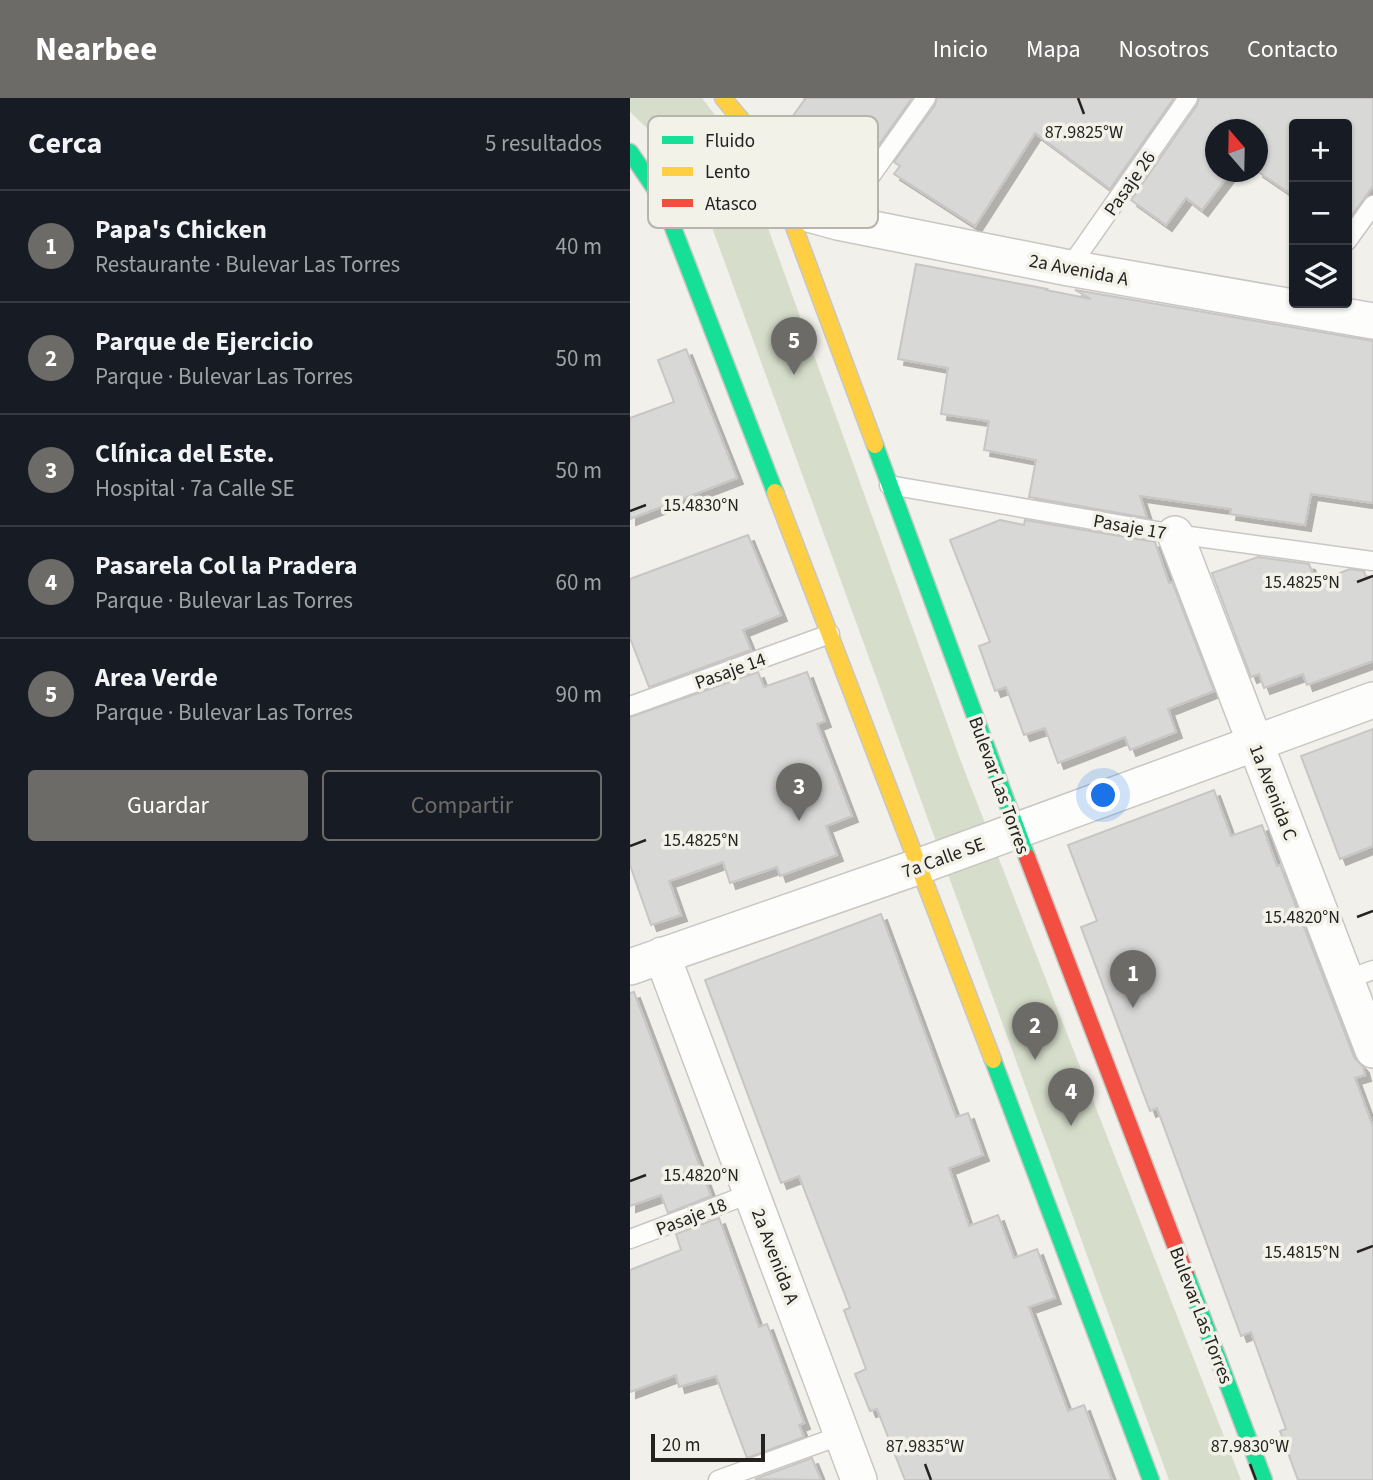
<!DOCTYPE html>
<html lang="es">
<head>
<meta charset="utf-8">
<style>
	:root { --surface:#171b24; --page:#20242c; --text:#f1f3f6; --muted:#9ea1a6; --line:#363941; --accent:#6c6b67 }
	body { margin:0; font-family:"Source Sans 3",sans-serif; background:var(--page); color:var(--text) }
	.controls { position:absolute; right:21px; top:21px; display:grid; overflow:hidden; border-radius:7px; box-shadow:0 2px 5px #0004 }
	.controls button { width:63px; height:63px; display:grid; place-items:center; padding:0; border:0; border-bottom:2px solid var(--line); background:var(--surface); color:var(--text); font:35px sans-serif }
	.compass { position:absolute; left:575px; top:21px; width:63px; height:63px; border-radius:50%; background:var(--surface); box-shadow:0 2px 5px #0004; rotate:340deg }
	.scale { position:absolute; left:21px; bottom:18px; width:114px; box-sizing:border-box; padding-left:7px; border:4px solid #242320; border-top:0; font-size:19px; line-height:24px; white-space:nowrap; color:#242320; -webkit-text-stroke:5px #f3f2e9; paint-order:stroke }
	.you { position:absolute; left:474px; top:698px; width:24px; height:24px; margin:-18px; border:5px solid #fff; border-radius:50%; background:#1a73e8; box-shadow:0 0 0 10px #1a73e833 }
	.badge { display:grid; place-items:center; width:46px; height:46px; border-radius:50%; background:var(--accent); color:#fff; font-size:23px; font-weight:700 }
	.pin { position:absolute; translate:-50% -58px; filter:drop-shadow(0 2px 4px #0008) }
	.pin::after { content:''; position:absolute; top:37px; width:24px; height:21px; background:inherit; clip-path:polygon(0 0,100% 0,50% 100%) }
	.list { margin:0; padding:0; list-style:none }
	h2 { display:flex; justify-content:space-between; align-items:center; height:91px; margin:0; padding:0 28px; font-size:30px }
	h2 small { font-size:23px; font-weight:400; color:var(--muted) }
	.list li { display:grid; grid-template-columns:46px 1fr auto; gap:21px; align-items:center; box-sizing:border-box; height:112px; padding:0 28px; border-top:2px solid var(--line) }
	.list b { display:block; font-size:26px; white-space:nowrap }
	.list p { margin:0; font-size:23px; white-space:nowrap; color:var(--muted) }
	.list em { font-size:23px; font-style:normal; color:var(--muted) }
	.actions { display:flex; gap:14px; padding:21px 28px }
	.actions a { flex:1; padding:16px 0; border:2px solid var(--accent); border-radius:7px; text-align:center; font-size:24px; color:var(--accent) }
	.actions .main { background:var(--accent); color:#fff }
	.icon { flex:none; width:38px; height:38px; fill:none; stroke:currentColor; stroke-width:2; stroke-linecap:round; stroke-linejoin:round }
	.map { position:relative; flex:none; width:743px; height:1382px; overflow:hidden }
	header { display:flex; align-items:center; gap:42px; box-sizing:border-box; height:98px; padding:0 35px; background:var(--accent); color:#fff }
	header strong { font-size:33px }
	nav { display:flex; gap:38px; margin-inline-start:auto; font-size:24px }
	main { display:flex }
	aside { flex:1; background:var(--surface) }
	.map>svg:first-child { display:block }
	.green { fill:#d6decb }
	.building { fill:#d8d8d7; stroke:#c7c6c5; stroke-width:2; filter:url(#shadow) }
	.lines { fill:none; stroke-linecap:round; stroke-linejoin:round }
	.lane-casing { stroke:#c8c7c3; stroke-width:21 }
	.street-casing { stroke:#c8c7c3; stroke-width:38 }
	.fast-casing { stroke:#c8c7c3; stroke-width:19 }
	.slow-casing { stroke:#c8c7c3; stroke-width:19 }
	.jam-casing { stroke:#c8c7c3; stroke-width:19 }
	.lane { stroke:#fdfdfc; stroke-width:18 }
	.street { stroke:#fdfdfc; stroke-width:35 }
	.fast { stroke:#16e098; stroke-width:16 }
	.slow { stroke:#ffcf43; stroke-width:16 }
	.jam { stroke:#f24e42; stroke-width:16 }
	.ticks { fill:none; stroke:#242320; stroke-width:2.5 }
	.labels { text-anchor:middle; stroke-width:7; stroke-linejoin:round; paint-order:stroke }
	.street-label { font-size:19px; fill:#242320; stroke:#f3f2e9 }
	.key { fill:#f3f2e9; stroke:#b5b4ad; stroke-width:2 }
	.key-label { font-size:19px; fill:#242320 }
	.ticks-label { font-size:18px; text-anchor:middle; fill:#242320; stroke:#f3f2e9; stroke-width:7; stroke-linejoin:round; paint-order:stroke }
</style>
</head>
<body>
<header>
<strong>Nearbee</strong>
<nav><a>Inicio</a><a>Mapa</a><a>Nosotros</a><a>Contacto</a></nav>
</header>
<main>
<aside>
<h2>Cerca<small>5 resultados</small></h2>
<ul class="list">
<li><span class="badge">1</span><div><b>Papa's Chicken</b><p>Restaurante · Bulevar Las Torres</p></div><em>40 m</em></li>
<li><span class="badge">2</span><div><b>Parque de Ejercicio</b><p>Parque · Bulevar Las Torres</p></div><em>50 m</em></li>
<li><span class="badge">3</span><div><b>Clínica del Este.</b><p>Hospital · 7a Calle SE</p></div><em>50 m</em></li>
<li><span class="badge">4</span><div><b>Pasarela Col la Pradera</b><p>Parque · Bulevar Las Torres</p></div><em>60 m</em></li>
<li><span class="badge">5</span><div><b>Area Verde</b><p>Parque · Bulevar Las Torres</p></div><em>90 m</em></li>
</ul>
<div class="actions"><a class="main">Guardar</a><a>Compartir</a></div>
</aside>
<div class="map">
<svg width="743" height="1382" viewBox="0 0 743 1382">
	<defs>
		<filter id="shadow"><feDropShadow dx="6" dy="6" stdDeviation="0" flood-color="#0004"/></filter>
	</defs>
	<rect width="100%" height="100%" fill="#f1f0eb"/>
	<path class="green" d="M0 0H72L108 47 330 661 611 1382H539L68 91 45 57 0 14Z"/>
	<path class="building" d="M174 0H282L246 51 208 24 193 45 160 22 175 1Z
		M307 0H544L480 91 405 35 345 128 264 76 270 68 264 64 305 7Z
		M569 0H743V88L717 124V26H664V98L627 73V32H585V74H601L572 112 556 100 536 127 501 102 567 7Z
		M286 166 417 191 416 192 461 201 445 192 743 243V405L681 396 675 427 600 416 601 411 510 398 517 420 399 399 406 362 354 352 359 323 311 316 318 270 268 261Z
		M56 251 107 380 0 421V320L44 304 28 262Z
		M370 422 394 427 395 422 525 444 539 485 542 484 584 593 538 611 546 634 500 652 495 639 428 665 415 630 394 637 376 589 365 593 349 548 360 544 320 442Z
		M118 437 151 517 113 532 121 552 19 589 0 540V481Z
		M628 459 679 466 686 484 720 471 734 473 736 480 743 478V563L677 587 673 576 634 590 629 576 621 579 582 475Z
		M128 574 134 589 177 574 195 623 187 626 222 718 196 728 207 757 150 778 147 769 100 785 93 764 39 783 51 817 21 827 0 767V619Z
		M743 631V748L710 761 671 658Z
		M584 692 601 738 632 727 647 768 650 767 724 959 733 969 735 977 725 980 743 1029V1382H668L650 1333 656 1331 621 1234 611 1238 527 1010 520 1013 451 829 467 823 438 747Z
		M251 816 326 1019 338 1015 353 1057 319 1070 339 1128 368 1117 384 1160 407 1151 425 1200 399 1209 438 1313 454 1307 482 1382H275L247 1311 240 1313 225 1276 236 1271 214 1212 220 1210 169 1078 151 1085 75 882Z
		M4 894 81 1098 38 1115 31 1097 0 1108V895Z
		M89 1120 129 1229 137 1226 174 1325 169 1327 174 1339 117 1360 86 1278 49 1289 46 1277 0 1294V1172L51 1152 46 1136Z
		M182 1360 191 1382 125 1381Z"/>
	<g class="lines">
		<defs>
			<path id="lane" d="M208 124 296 0
				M717 143 743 107
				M439 170 558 0
				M259 387 545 436 743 463
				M0 608 200 536
				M716 882 743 872
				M0 1141 122 1095
				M88 1382 212 1337"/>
			<path id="street" d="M157 110 208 124 439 170 743 223
				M545 436 743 952
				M32 857 229 1382
				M0 869 290 768 743 602"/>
			<path id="fast" d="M0 54 32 101 145 394
				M245 347 397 759
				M363 962 521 1382
				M556 1176 634 1382"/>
			<path id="slow" d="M93 0 130 44 157 110 245 347
				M145 394 363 962"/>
			<path id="jam" d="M397 759 556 1176"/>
		</defs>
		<use href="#lane" class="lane-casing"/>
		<use href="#street" class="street-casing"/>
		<use href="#fast" class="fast-casing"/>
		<use href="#slow" class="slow-casing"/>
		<use href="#jam" class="jam-casing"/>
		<use href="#lane" class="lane"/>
		<use href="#street" class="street"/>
		<use href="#fast" class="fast"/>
		<use href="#slow" class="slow"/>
		<use href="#jam" class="jam"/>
	</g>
	<path class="ticks" d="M448 0 454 16M0 413 16 407M727 484 743 478M0 748 16 742M727 819 743 813M0 1083 16 1077M727 1154 743 1148M295 1366 301 1382M620 1366 626 1382"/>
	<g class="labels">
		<g class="street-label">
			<text transform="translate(499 85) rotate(-55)" y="7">Pasaje 26</text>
			<text transform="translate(449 171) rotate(11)" y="7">2a Avenida A</text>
			<text transform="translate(500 428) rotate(10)" y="7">Pasaje 17</text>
			<text transform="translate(100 572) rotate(-20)" y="7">Pasaje 14</text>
			<text transform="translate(370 687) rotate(70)" y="7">Bulevar Las Torres</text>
			<text transform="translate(644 694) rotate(69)" y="7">1a Avenida C</text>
			<text transform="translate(313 759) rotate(-20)" y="7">7a Calle SE</text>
			<text transform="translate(61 1118) rotate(-21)" y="7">Pasaje 18</text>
			<text transform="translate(146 1158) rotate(69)" y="7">2a Avenida A</text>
			<text transform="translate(572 1217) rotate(69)" y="7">Bulevar Las Torres</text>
		</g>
	</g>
	<rect x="18" y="18" width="230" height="112" rx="10" class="key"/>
	<rect x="32" y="38" width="31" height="8" fill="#16e098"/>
	<rect x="32" y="69" width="31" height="9" fill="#ffcf43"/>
	<rect x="32" y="101" width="31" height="8" fill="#f24e42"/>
	<g class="key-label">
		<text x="75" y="49">Fluido</text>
		<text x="75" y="80">Lento</text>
		<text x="75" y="112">Atasco</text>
	</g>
	<g class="ticks-label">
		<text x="454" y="40">87.9825°W</text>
		<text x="71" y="413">15.4830°N</text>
		<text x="672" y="490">15.4825°N</text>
		<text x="71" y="748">15.4825°N</text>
		<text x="672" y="825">15.4820°N</text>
		<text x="71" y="1083">15.4820°N</text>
		<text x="672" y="1160">15.4815°N</text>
		<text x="295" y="1354">87.9835°W</text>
		<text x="620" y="1354">87.9830°W</text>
	</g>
</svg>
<div class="controls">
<button>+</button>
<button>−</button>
<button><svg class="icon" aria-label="layers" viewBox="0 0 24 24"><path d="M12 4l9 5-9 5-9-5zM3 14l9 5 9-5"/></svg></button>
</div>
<svg class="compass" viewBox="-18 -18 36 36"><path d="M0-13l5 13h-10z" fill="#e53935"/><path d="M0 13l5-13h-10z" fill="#9ea1a6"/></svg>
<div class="scale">20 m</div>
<div class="you"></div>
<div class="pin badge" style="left:503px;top:910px">1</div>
<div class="pin badge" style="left:405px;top:962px">2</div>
<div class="pin badge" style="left:169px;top:723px">3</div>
<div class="pin badge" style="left:441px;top:1028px">4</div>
<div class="pin badge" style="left:164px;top:277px">5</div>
</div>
</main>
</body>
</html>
